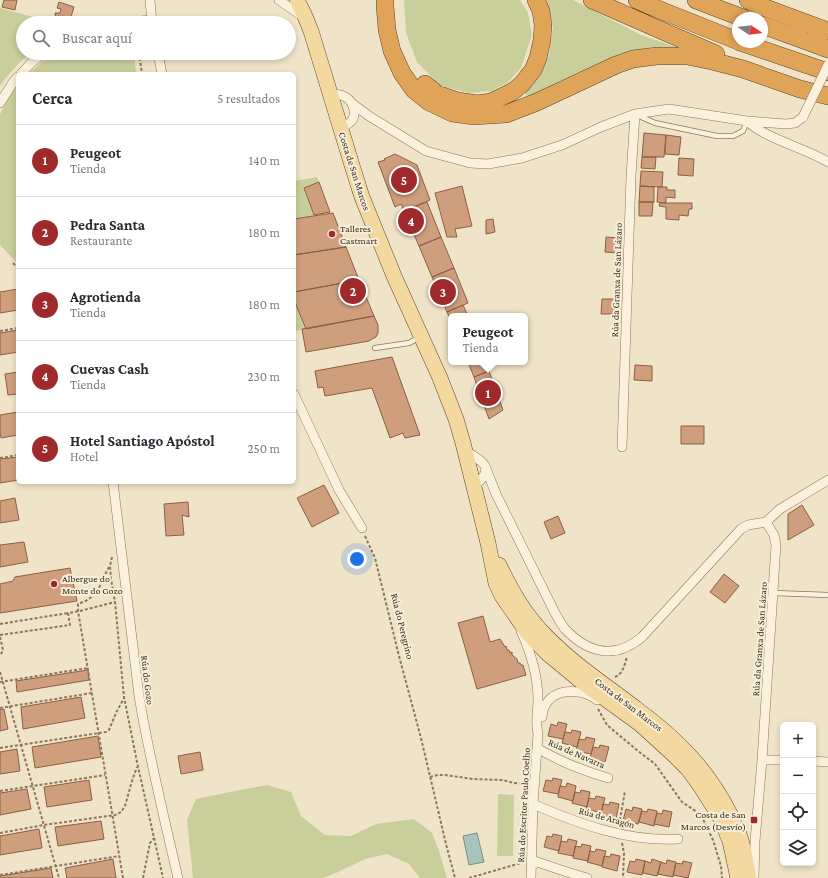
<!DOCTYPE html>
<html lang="es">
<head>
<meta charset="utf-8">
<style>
	:root { --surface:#fff; --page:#f7f7f7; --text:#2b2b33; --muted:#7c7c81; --line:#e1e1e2; --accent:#9e2a2b }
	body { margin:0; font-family:"Crimson Pro",serif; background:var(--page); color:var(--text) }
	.controls { position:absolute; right:12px; bottom:12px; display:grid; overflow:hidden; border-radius:6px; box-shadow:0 2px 6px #0003 }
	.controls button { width:36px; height:36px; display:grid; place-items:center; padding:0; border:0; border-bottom:1px solid var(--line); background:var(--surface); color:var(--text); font:20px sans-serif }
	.compass { position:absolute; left:732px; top:12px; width:36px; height:36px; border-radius:50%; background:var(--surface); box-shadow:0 2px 6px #0003; rotate:103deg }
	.you { position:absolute; left:357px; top:559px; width:14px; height:14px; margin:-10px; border:3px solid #fff; border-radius:50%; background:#1a73e8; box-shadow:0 0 0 6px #1a73e833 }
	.badge { display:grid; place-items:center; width:26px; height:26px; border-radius:50%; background:var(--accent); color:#fff; font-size:13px; font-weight:700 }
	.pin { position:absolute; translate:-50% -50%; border:2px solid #fff; box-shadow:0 1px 4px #0006 }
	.popup { position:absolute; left:448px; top:313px; width:80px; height:52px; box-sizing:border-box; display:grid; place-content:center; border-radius:6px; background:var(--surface); filter:drop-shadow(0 1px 3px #0005); font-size:13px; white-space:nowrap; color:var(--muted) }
	.popup b { font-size:15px; color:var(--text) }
	.popup::after { content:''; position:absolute; left:50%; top:100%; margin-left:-8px; border:8px solid transparent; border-top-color:var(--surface) }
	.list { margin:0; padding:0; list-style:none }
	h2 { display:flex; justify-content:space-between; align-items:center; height:52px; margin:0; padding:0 16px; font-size:17px }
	h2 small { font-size:13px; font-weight:400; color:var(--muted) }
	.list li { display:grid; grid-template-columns:26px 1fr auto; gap:12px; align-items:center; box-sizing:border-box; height:72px; padding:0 16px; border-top:1px solid var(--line) }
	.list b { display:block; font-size:15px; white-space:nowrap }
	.list p { margin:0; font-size:13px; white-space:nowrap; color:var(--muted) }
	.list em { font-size:13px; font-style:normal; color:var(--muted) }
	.icon { flex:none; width:22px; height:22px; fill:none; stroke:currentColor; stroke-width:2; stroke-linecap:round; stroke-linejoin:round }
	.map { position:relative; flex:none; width:828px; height:878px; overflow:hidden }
	.search { position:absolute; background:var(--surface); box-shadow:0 2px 6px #0003; left:16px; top:16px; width:280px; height:44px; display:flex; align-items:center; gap:10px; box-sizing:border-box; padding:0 14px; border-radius:22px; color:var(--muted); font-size:15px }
	.panel { position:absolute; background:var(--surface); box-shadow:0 2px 6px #0003; left:16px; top:72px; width:280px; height:412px; border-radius:6px }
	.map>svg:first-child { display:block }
	.green { fill:#c9cf9b }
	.water { fill:#a9c4bc; stroke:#6f938a }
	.building { fill:#cf9f7d; stroke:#8d5f41 }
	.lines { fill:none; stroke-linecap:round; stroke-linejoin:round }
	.service-casing { stroke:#8d765c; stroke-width:6 }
	.minor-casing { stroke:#8d765c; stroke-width:10 }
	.primary-casing { stroke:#5b4430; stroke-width:16 }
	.motorway-casing { stroke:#5b4430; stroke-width:18 }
	.path { stroke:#8d765c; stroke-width:2; stroke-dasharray:3 2; stroke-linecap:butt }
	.service { stroke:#faf1dc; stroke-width:4.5 }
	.minor { stroke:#faf1dc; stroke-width:9 }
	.primary { stroke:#f3d9a0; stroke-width:15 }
	.motorway { stroke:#e0a458; stroke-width:17 }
	.minor-bridge-casing { stroke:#8d765c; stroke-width:10; stroke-linecap:butt }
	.minor-bridge { stroke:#faf1dc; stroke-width:9 }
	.poi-dot { fill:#9e2a2b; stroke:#f7eed8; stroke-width:1.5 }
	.labels { text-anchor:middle; stroke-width:4; stroke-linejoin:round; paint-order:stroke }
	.street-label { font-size:10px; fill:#3d2e20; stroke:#f7eed8 }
	.poi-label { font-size:10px; fill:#3d2e20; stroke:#f7eed8; text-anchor:start }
</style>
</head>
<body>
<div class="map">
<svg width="828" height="878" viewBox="0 0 828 878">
	<rect width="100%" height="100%" fill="#f0e4c8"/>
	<path class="green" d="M404 0H520L528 13 532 35 521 68 507 83 491 91 469 93 441 86 417 62 406 33Z
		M544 0H573L641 35 682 49 651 47 620 56 593 66 564 79 544 90 527 97 524 91 537 78 549 55 553 27 546 4Z
		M0 8 48 21 59 23H23V53H31C19 62 8 74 0 86Z
		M56 53H134L136 74H28L42 62Z
		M18 85V264L0 245V114L8 99Z
		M317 177 319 182 304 188 314 216 294 219V181Z
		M294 300 306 329 294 331Z
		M267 785 291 792 301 816 325 835 351 836 376 824 414 819 432 833 438 848 447 878H420L409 864 387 854 365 859 336 873 323 878H193L187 820 196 799 215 795Z
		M498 794 514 795 513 856H497Z"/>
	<path class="water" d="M477 833 484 862 469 865 463 836Z"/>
	<path class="building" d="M4 0H17L15 10 2 7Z
		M59 2 74 7 71 17 56 19 55 13H60L61 9 57 8Z
		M172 53H188V54L173 57Z
		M644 133 666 135 664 157H642Z
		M666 135 681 137 679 155 665 154Z
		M395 154 417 165 430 200 404 211 401 204 395 207 378 162 385 160 384 159Z
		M642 157H656L655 169 641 168Z
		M679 158 694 159 693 176 678 175Z
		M641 171 663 172 662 187 640 186Z
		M319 182 330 212 314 215 304 188Z
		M462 186 472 226 455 229 457 237H447L435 193Z
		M640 186 654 187V202H639Z
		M658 187H667V190H675V198L666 197V203L657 202Z
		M427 202 441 237 419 246 404 211Z
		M639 202H653L652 216H639Z
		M660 203H692V209H689L688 216 679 215V220L666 219V207L659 206Z
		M333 213 346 247 294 255V219Z
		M493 219 495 232 486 234V220Z
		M441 237 454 268 432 277 419 246Z
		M606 237 619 238 618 253 605 252Z
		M346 247 359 280 294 292V255Z
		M454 268 468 303 447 312 432 277Z
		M359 280 374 316 306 329 294 300V292Z
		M18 289V310L0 313V292Z
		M602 299H616L615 314H601Z
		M463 305 468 316H451V321L447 312Z
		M374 316 378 325V333L376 337 372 339 369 341 306 352 302 329Z
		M18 330V352L0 355V333Z
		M392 357 420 435 405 438 403 433 390 438 372 388 325 396 323 387 318 388 315 371Z
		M468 362H486L489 371 474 377Z
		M635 365 652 366V381L634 380Z
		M489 371 503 410 489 419 474 377Z
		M18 372V394L8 395 5 374Z
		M18 412V435L1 438 0 432V415Z
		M681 426H704V444H681Z
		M18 457V480L0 483V459Z
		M324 485 339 513 312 527 297 498Z
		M15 498 19 520 0 523V501Z
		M188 502 189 517 182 515 184 535 166 536 164 504Z
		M802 505 814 525 788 540V514Z
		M558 516 565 533 551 539 544 522Z
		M24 542 28 562 0 567V545Z
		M70 568 77 601 0 613V584L13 581 15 577Z
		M724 574 739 586 725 603 710 592Z
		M483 616 490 642 500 639 505 647 506 646 507 650H509L510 653 512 652V655L517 659 518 663H520L521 665H523L526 675 477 689 458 623Z
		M88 670 89 680 17 692 16 681Z
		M81 697 85 718 23 729 21 707Z
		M4 709 8 729 0 731V710Z
		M558 722 567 724 563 739 548 736 551 724 557 726Z
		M572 730 581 732 577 747 562 743 565 732 571 733Z
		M98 736 101 757 35 768 32 747Z
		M586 737 595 739 591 754 576 751 579 739 585 740Z
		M600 745 609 747 605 762 590 758 593 747 599 748Z
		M17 749 20 771 0 774V752Z
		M200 752 203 770 181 774 178 756Z
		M553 778 562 780 558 794 543 791 546 780 552 781Z
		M89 780 92 800 47 807 44 787Z
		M567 783 576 786 573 801 558 797 560 786 566 787Z
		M27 789 31 809 0 815V793Z
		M581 790 590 792 587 807 572 803 575 792 580 793Z
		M596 796 605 798 601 813 586 809 589 798 595 799Z
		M610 802 619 804 616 819 601 815 603 804 609 805Z
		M633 807 642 809 638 824 623 821 626 809 632 811Z
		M648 809 657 811 654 826 639 822 642 811 647 812Z
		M663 810 672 812 669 827 654 824 657 813 662 814Z
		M101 821 104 839 58 846 55 827Z
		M39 829 42 848 0 855V836Z
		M553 834 562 836 559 851 544 847 547 836 552 837Z
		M568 839 577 841 573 856 558 853 561 841 567 842Z
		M582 844 591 846 588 861 573 858 575 846 581 847Z
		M596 849 606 851 602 866 587 862 590 851 595 852Z
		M611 854 620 856 617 871 602 867 604 856 610 857Z
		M113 859 116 878H67L65 868Z
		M636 859 645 861 642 875 627 872 630 861 635 862Z
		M652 859 661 862 657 876 643 873 645 861 651 863Z
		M667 860 676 862 673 877 658 874 661 862 666 864Z
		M683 861 692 863 688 878 673 875 676 863 682 864Z
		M51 868 53 878H0V876Z"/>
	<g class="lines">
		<defs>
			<path id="service" d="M637 115 655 123 717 136H733L743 131 747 121
				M375 348 409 343 420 337
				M773 593 828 595"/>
			<path id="minor" d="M150 0 152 23
				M279 0 302 16
				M120 23 151 20
				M158 53 162 74
				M21 74 31 63 43 53
				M331 95C342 93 352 98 354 110 355 113 354 116 353 119 350 124 345 126 340 128
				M0 103 14 81 18 77
				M353 104 369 116 426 151 470 163 488 164 522 158 562 145 601 127 635 114 669 109 747 121C768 140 803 147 828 162
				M747 121 786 124 795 123 803 117
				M294 394 339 490 362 528
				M622 447 631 176 635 114
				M465 451C484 461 496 469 474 486
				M485 466 496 494 555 613C558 618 561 624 565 629 588 653 615 660 642 637L741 529 748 525 766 522 780 509 828 480
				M113 482 139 696C149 757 164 817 178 878
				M521 631C531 653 538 675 538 700 538 711 535 723 538 734L533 804 531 878
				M542 717C544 689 577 685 597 700
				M537 748C559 761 584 771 608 778
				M762 760H783
				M813 761 828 762
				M533 804C579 824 628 842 678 839
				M531 860 567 872 587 878
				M754 877 755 841 762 760 776 545 774 535 766 522"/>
			<path id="primary" d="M297 0 304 14 311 31 355 175 362 197 394 276 440 378 456 419 463 443 488 543 496 583 502 596 527 632 547 653 582 682 640 724 674 755 688 769 699 784 720 817 730 841 738 878
				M499 565C512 592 525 615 546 636 574 665 607 686 638 710 677 739 708 770 730 814 733 821 736 827 739 834 744 848 746 863 749 878"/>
			<path id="motorway" d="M385 0V6L387 30 392 51 402 73 414 90 429 102 452 113 474 116 506 114 537 102 616 65 633 59 657 56H687L712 61 743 69 800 89 828 96
				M592 0 665 32 716 54
				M637 0 655 8 738 41
				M696 0 743 18
				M748 0 763 7 828 31
				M762 25 828 49
				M740 42 828 72
				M425 84 437 94 458 101 477 104 491 102 512 92 522 84 533 70 538 58 542 40 543 25 541 11 536 0"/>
		</defs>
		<use href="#service" class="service-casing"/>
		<use href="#minor" class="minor-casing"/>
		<use href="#primary" class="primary-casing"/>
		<use href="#motorway" class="motorway-casing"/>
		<path class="path" d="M139 53 142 74
			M13 263 18 268
			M0 331 18 328
			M0 458 18 455
			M365 536 375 558 399 656 421 738 446 844 455 878
			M112 557 110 566 111 579 115 602 124 697 137 762 163 878
			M109 567C103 577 100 592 90 598 87 601 82 602 78 604V611L123 878
			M0 624 68 613
			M0 635 70 625 68 613 80 611 115 602
			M0 637 3 650 0 656
			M0 672 59 878
			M615 677C623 674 625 664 627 656
			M0 682 88 668
			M0 708 92 693
			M598 709 607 725 638 751 655 764 682 802 697 812 702 817 713 840 721 866 722 878
			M0 748 106 732 109 730 116 713 124 698
			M430 777 438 775H445L473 779 503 780 514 783 525 784
			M0 791 105 775
			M619 825 625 791
			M0 833 44 825 115 815 121 812 125 806 132 781 137 767
			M622 843 624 853 623 878
			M0 875 119 856
			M143 878 150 843 154 838
			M469 878 521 863H523"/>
		<use href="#service" class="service"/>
		<use href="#minor" class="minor"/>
		<use href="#primary" class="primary"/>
		<use href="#motorway" class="motorway"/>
		<defs>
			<path id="minor-bridge" d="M803 117 828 65"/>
		</defs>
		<use href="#minor-bridge" class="minor-bridge-casing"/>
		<use href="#minor-bridge" class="minor-bridge"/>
	</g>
	<g class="poi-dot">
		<circle cx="332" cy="234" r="4"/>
		<circle cx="54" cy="584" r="4"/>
		<rect x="750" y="816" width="8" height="8" rx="2"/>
	</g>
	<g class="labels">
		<g class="street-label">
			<text transform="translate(355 171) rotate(72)" y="4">Costa de San Marcos</text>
			<text transform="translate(616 280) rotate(-88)" y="4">Rúa da Granxa de San Lázaro</text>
			<text transform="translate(403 626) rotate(76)" y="4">Rúa do Peregrino</text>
			<text transform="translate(759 639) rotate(-86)" y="4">Rúa da Granxa de San Lázaro</text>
			<text transform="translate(148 680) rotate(83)" y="4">Rúa do Gozo</text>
			<text transform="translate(629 704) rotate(37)" y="4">Costa de San Marcos</text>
			<text transform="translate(577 753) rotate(23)" y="4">Rúa de Navarra</text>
			<text transform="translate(523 805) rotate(-87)" y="4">Rúa do Escritor Paulo Coelho</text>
			<text transform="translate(607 817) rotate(15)" y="4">Rúa de Aragón</text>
		</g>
		<g class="poi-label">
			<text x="340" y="232">Talleres<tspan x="340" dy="12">Castmart</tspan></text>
			<text x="62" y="582">Albergue do<tspan x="62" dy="12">Monte do Gozo</tspan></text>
			<text x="746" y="818" text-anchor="end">Costa de San<tspan x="746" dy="12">Marcos (Desvío)</tspan></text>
		</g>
	</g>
</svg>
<div class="controls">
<button>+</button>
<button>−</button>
<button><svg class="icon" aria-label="locate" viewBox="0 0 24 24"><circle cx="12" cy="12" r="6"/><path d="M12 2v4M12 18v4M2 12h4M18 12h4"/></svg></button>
<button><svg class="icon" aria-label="layers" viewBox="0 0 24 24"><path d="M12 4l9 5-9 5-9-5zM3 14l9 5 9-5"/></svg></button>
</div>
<svg class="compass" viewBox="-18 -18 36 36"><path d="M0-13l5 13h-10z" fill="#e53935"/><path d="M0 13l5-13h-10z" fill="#7c7c81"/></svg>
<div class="you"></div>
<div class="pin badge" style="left:488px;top:393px">1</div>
<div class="popup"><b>Peugeot</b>Tienda</div>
<div class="pin badge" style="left:353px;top:291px">2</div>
<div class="pin badge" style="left:443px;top:292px">3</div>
<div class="pin badge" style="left:411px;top:221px">4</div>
<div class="pin badge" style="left:404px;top:180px">5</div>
<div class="search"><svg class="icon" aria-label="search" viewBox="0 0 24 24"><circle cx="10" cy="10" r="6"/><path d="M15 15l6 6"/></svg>Buscar aquí</div>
<section class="panel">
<h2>Cerca<small>5 resultados</small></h2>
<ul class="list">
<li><span class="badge">1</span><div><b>Peugeot</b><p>Tienda</p></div><em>140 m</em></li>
<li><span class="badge">2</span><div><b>Pedra Santa</b><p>Restaurante</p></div><em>180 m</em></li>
<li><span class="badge">3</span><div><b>Agrotienda</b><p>Tienda</p></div><em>180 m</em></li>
<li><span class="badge">4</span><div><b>Cuevas Cash</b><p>Tienda</p></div><em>230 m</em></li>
<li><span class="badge">5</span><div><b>Hotel Santiago Apóstol</b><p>Hotel</p></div><em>250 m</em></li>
</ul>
</section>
</div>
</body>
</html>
